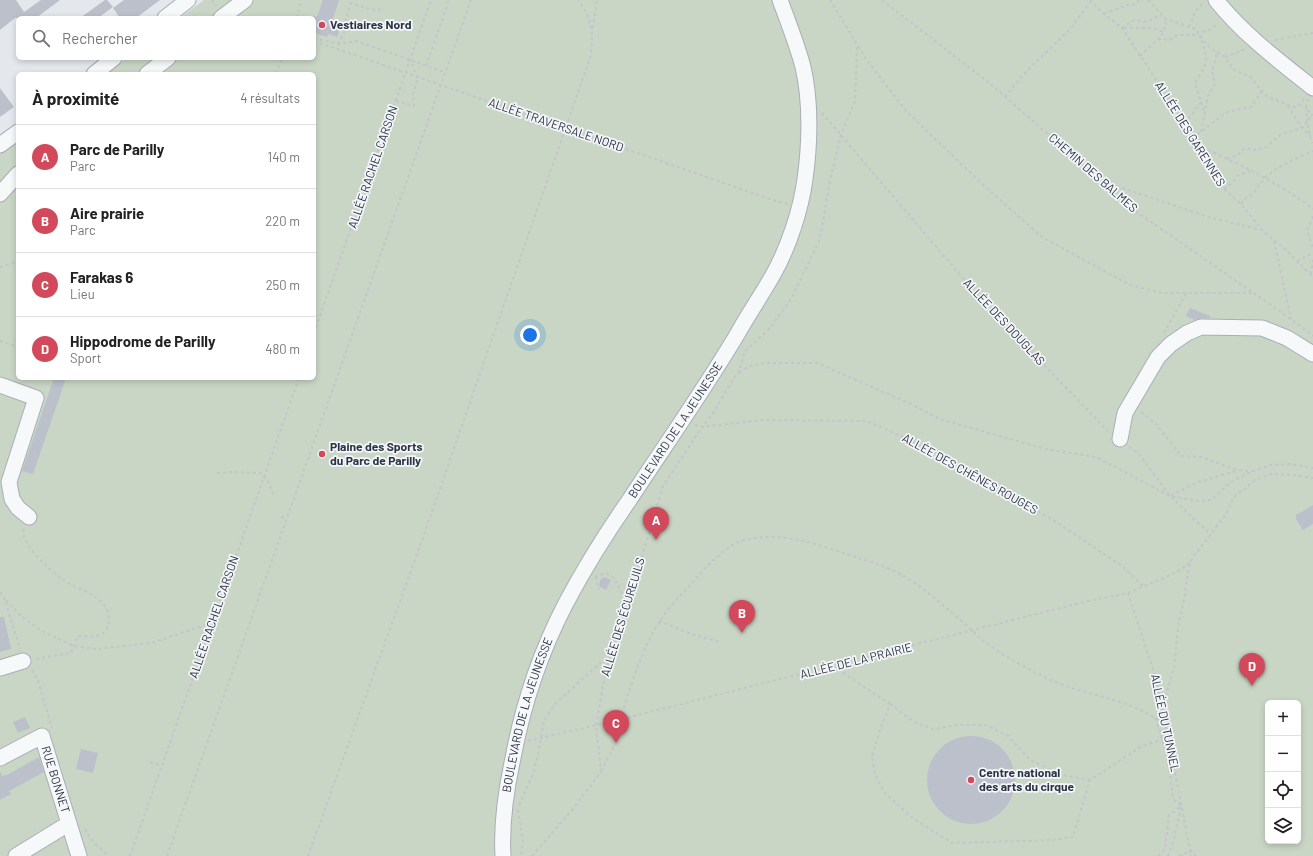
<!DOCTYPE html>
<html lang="fr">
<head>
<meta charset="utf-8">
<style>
	:root { --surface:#fff; --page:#f2f2f2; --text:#222; --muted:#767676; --line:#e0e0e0; --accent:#d1495b }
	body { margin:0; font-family:Barlow,sans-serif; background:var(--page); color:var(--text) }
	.controls { position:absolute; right:12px; bottom:12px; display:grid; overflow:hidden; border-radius:6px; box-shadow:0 2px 6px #0003 }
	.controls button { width:36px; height:36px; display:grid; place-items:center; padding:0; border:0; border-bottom:1px solid var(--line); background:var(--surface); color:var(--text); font:20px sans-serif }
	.you { position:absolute; left:530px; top:335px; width:14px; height:14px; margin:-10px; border:3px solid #fff; border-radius:50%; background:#1a73e8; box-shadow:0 0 0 6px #1a73e833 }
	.badge { display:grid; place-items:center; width:26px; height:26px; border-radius:50%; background:var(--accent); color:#fff; font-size:13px; font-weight:700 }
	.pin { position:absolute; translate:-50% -33px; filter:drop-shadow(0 1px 2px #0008) }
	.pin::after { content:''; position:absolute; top:21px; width:14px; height:12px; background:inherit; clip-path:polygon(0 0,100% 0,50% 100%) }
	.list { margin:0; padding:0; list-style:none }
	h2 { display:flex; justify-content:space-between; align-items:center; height:52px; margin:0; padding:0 16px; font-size:17px }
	h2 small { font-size:13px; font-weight:400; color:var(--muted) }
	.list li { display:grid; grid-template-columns:26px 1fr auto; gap:12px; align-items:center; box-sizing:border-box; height:64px; padding:0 16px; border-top:1px solid var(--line) }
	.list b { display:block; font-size:15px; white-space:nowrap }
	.list p { margin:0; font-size:13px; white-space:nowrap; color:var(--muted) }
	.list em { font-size:13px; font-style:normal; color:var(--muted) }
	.icon { flex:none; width:22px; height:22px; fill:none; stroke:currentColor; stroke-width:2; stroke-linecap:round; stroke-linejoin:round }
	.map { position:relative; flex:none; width:1313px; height:856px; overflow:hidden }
	.search { position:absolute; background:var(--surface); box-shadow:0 2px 6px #0003; left:16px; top:16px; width:300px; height:44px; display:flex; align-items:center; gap:10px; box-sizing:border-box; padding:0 14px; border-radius:6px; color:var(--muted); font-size:15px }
	.panel { position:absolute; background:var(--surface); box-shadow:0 2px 6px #0003; left:16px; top:72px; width:300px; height:308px; border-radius:6px }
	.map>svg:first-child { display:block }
	.green { fill:#c9d6c5; fill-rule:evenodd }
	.building { fill:#bbc0ca }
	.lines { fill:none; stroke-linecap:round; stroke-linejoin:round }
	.minor-casing { stroke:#a9aeb7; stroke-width:17 }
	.path { stroke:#c2c5cb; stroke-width:2; stroke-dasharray:3 3; stroke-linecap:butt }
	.minor { stroke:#f7f8fa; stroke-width:15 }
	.poi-dot { fill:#d1495b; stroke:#f4f6f9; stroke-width:1.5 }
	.labels { text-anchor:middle; stroke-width:3.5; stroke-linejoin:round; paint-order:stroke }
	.poi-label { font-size:12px; font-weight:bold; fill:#2b3445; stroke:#f4f6f9; text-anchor:start }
	.street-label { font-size:12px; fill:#2b3445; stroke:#f4f6f9 }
</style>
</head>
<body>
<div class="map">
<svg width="1313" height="856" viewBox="0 0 1313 856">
	<rect width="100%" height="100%" fill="#e4e7ec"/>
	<path class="green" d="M204 0H1313V856H0V153L18 139V378H314V74H105L127 58H314V18H180ZM1268 703H1298V841H1268Z"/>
	<path class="building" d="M0 0H16L24 12 41 0H60L36 18H15L0 30Z
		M105 0H107L113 7 98 18H80Z
		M124 0H160L136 18H120L113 8Z
		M323 0H339L331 25 340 29 337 37 328 34 327 37 314 33V16L317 17Z
		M0 88 14 107 0 117Z
		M1190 308 1210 316V318H1201L1195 320 1186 316Z
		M54 378H66L33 474 22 471Z
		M1313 505V524L1303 530 1296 519V515Z
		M604 577 611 580 606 590 599 586 600 580Z
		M0 617H4L11 649 0 652Z
		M25 717 30 728 18 733 13 722Z
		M927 780a44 44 0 1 1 88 0a44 44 0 1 1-88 0Z
		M81 749 98 753 93 773 76 769Z
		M39 757 44 772 9 791 11 794 0 800V772L2 776 7 775Z"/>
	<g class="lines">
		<defs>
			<g id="minor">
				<path d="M1216 0C1243 34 1279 61 1313 88"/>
				<path d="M165 18 188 0"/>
				<path d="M221 18 245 0"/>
				<path d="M94 74 114 58"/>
				<path d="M147 74 168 58"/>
				<path d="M0 145 18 132"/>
				<path d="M0 194 18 174"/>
				<path d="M0 385 36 398 9 482 12 499 18 508 29 517"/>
				<path d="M1120 439 1125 413 1158 357 1171 344 1187 333 1201 327 1262 328 1287 338 1313 354"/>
				<path d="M0 668 23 661"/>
				<path id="s1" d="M0 758 42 736 79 856"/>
				<path d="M16 856 68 824"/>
				<path id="s2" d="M503 856C501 823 506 790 513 758 523 704 541 651 566 603 585 567 607 532 630 499 666 444 704 390 738 333 749 313 763 293 774 273 789 246 801 209 805 179 810 144 811 101 803 67 797 44 788 22 780 0"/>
			</g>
		</defs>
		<use href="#minor" class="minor-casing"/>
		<path class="path" d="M212 0 216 6
			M830 0 866 59 906 111 978 180 1042 237 1130 285 1163 293H1252
			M882 0 988 82 1103 182 1134 210 1291 319 1313 336
			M1090 0 1104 14 1122 28 1185 124 1218 184 1241 204 1263 231 1286 250 1313 277
			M1148 0 1166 19 1196 29 1200 37 1209 47 1225 57 1234 70 1251 77 1260 89 1268 97 1294 107 1299 105 1305 98
			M1104 14 1124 6 1136 4 1139 0
			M297 18 301 0
			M1189 27 1195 12 1204 1
			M593 28 597 0
			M1122 28 1134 20 1145 22 1161 16
			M1124 28H1153L1164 32
			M314 38 338 44 356 41 444 72
			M1158 39 1170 40 1177 35H1199
			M1275 40 1313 33
			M314 41 776 201 788 204
			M338 44 346 29V18L351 3C362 6 372 12 384 9
			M1140 56 1158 39 1164 32 1166 19
			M1225 57 1246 49
			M426 66 449 0
			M276 74 282 58
			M1005 97 1023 75 1070 29 1092 0
			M1308 99 1306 107 1312 116
			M396 101 414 106 413 94 418 79 411 62
			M1201 102 1205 115
			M1288 106 1302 128 1310 136
			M1306 107C1307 119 1307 131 1313 143
			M822 113 984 303 1108 431
			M1185 124 1201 102 1195 83C1208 62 1209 61 1200 37L1203 32 1211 29 1218 23
			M1201 132 1208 96 1215 84 1212 71 1218 51
			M1192 137 1201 132 1227 112 1251 107 1262 91
			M1197 145C1237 163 1278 182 1313 209
			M1227 159 1238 155 1245 148 1254 150 1267 147 1281 134 1302 128 1313 114
			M1105 182 1205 216 1262 230
			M1224 189 1233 182 1237 176 1250 171
			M1241 204 1244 199C1257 194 1257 185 1266 177 1280 165 1296 158 1313 151
			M1313 216 1307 231 1313 249
			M1274 241 1291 319
			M1297 261 1313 253
			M0 267 18 261
			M1311 274 1313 260
			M314 315H320
			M314 333 431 0
			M1164 333 1187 292
			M0 341 18 347
			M739 372 750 366 764 363H817L911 404 940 419 1045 449 1096 457 1170 496 1198 501 1211 500 1231 482 1253 471 1271 465 1291 464 1313 468
			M1141 412 1157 425 1181 456 1201 457 1237 470 1252 471
			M695 425 702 427 762 420 867 421 925 447 1050 518 1122 566 1143 586
			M1129 447 1139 454 1170 496 1211 535
			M217 473 236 472 261 473 269 483 273 494
			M1171 495 1198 482 1236 471
			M281 517 286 519
			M24 529C19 544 52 572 64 580 76 589 93 592 103 604 111 612 112 631 99 635 92 638 85 636 78 636L71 653 35 659
			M595 577 606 573 614 578 623 596 628 604
			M596 577 597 587 600 589
			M0 592 5 600 20 649
			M1128 593 1154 672 1168 736 1191 856
			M6 600 22 617 42 631 73 646 96 649 151 643 212 623
			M659 621 691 634 720 642
			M833 666 890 704 880 730 872 756 875 775 885 793 911 817 952 843 1053 840 1073 837 1090 780 1142 746 1159 741 1168 736
			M32 670 38 681 52 728
			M890 704 914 722 933 729 958 725H986L1008 736 1030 760 1062 775 1090 780
			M1162 708 1174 668 1178 628 1185 594 1187 576 1190 563 1194 556 1226 514 1234 497 1255 480 1271 474 1294 475 1313 478
			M1155 718C1166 746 1170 770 1173 799L1181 805
			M620 719C630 688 642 648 660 621 671 604 686 590 699 575 708 565 728 545 741 541 782 529 821 546 859 558 873 563 889 567 902 575 928 590 950 612 973 631 990 651 1046 680 1072 688 1104 698 1139 704 1165 725
			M528 741 630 717 1088 601 1128 593 1177 572 1190 563
			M150 762 161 766
			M601 771 630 717
			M519 805 533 774 538 754 544 721 554 705 611 653
			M518 810 523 840 521 856
			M85 829C90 840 100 849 109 856
			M130 856 299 378
			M167 856 471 0
			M308 856 422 540 590 58C594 34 593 20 578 0
			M532 856 572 810 601 772 596 726 606 669 628 604 663 486 702 427 712 415 733 379 739 372 745 351 769 329 791 299 820 239 830 180 841 135 855 101 857 45
			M1158 856 1165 849 1169 815 1182 806
			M1168 856 1174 839 1181 807
			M1179 856 1191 851 1196 856"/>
		<use href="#minor" class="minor"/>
	</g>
	<g class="poi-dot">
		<circle cx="322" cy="25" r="4"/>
		<circle cx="322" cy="454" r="4"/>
		<circle cx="971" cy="780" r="4"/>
	</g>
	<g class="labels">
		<g class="poi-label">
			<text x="330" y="29">Vestiaires Nord</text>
			<text x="330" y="451">Plaine des Sports<tspan x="330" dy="14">du Parc de Parilly</tspan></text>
			<text x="979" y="777">Centre national<tspan x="979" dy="14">des arts du cirque</tspan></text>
		</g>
		<g class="street-label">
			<text transform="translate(556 125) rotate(19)" y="4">ALLÉE TRAVERSALE NORD</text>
			<text transform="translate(1190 134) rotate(58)" y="4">ALLÉE DES GARENNES</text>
			<text transform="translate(373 167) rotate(-71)" y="4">ALLÉE RACHEL CARSON</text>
			<text transform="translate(1093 173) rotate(41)" y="4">CHEMIN DES BALMES</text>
			<text transform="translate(1004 322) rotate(47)" y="4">ALLÉE DES DOUGLAS</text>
			<text dy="4" stroke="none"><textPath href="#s2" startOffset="468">BOULEVARD DE LA JEUNESSE</textPath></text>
			<text transform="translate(970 474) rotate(29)" y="4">ALLÉE DES CHÊNES ROUGES</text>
			<text transform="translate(214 617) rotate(-71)" y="4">ALLÉE RACHEL CARSON</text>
			<text transform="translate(623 617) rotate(-73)" y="4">ALLÉE DES ÉCUREUILS</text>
			<text transform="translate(856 661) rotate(-14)" y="4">ALLÉE DE LA PRAIRIE</text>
			<text dy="4" stroke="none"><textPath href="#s2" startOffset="144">BOULEVARD DE LA JEUNESSE</textPath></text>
			<text transform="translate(1165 723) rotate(78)" y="4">ALLÉE DU TUNNEL</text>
			<text dy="4" stroke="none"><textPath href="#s1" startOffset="93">RUE BONNET</textPath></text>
		</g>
	</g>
</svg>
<div class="controls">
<button>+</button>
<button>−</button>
<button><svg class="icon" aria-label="locate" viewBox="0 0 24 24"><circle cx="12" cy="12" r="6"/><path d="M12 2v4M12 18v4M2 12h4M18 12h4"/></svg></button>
<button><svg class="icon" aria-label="layers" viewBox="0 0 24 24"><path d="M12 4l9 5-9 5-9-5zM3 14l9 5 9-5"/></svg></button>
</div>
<div class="you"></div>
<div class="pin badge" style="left:656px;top:540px">A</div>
<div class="pin badge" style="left:742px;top:633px">B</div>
<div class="pin badge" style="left:616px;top:743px">C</div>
<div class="pin badge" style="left:1252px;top:686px">D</div>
<div class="search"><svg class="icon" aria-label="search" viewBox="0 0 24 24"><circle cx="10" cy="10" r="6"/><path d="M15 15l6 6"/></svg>Rechercher</div>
<section class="panel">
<h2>À proximité<small>4 résultats</small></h2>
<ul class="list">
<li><span class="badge">A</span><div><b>Parc de Parilly</b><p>Parc</p></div><em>140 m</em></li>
<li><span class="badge">B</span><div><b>Aire prairie</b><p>Parc</p></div><em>220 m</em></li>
<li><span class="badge">C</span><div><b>Farakas 6</b><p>Lieu</p></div><em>250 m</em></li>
<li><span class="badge">D</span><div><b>Hippodrome de Parilly</b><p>Sport</p></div><em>480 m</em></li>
</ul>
</section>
</div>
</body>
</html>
